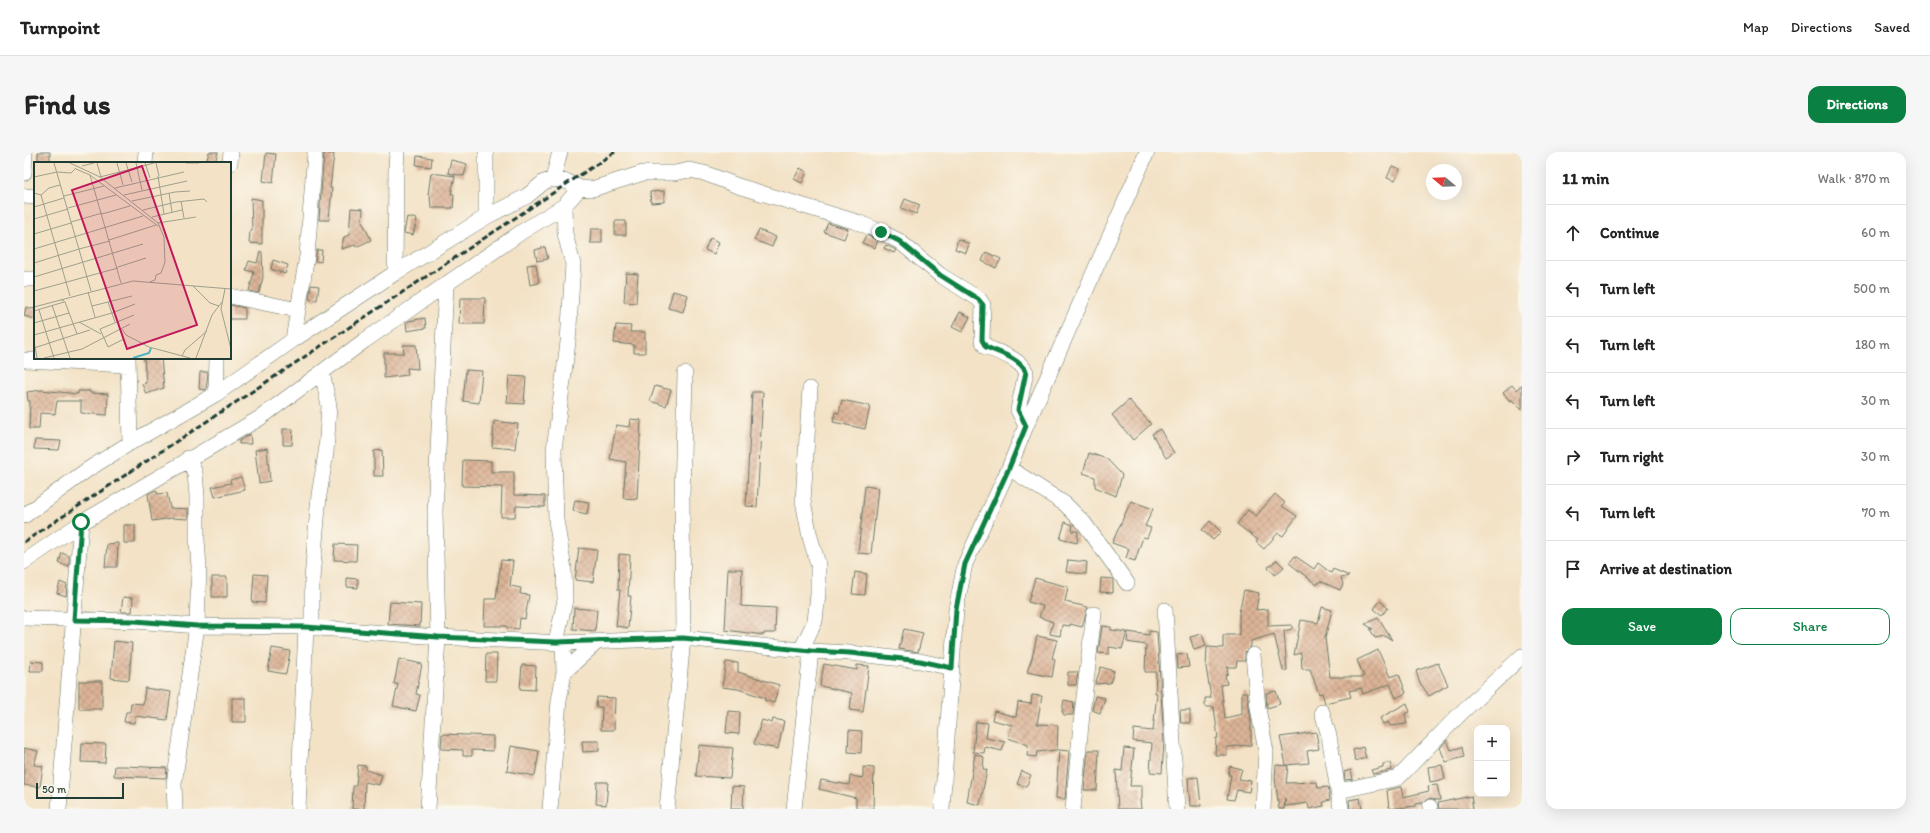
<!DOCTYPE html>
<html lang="en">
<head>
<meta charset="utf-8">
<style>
	:root { --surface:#fff; --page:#f6f6f6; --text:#222; --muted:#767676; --line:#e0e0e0; --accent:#0b8043 }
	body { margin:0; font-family:Itim,sans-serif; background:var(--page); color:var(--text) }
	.controls { position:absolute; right:12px; bottom:12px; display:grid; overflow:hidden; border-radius:8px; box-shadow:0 4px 16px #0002 }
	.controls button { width:36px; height:36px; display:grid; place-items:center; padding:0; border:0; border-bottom:1px solid var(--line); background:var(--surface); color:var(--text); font:20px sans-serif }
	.compass { position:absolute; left:1402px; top:12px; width:36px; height:36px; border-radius:50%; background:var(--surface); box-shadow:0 4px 16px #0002; rotate:289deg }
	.scale { position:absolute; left:12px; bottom:10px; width:88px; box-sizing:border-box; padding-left:4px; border:2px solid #1f3d34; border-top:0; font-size:11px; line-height:14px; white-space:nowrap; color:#1f3d34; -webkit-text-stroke:3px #fbf7ec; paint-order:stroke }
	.stop { position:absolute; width:12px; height:12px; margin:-9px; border:3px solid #0b8043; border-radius:50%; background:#fff }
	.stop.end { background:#0b8043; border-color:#fff; box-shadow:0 1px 4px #0008 }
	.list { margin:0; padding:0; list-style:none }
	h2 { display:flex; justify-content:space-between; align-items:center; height:52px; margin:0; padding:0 16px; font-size:17px }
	h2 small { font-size:13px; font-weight:400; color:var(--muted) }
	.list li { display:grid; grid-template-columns:26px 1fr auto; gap:12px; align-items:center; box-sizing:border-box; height:56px; padding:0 16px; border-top:1px solid var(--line) }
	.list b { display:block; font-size:15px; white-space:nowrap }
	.list em { font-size:13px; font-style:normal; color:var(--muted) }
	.actions { display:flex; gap:8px; padding:12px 16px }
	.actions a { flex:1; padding:9px 0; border:1px solid var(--accent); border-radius:12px; text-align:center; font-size:14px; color:var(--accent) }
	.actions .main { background:var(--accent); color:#fff }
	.icon { flex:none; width:22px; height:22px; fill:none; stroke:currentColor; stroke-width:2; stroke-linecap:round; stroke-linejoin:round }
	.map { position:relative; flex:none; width:1498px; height:657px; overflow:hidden; border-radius:12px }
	header { display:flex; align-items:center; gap:24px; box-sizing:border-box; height:56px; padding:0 20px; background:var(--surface); border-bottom:1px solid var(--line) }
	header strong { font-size:19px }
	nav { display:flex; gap:22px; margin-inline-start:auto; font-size:14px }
	.intro { display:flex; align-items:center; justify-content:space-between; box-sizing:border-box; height:96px; padding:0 24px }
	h1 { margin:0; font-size:28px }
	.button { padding:10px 18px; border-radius:12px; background:var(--accent); color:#fff; font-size:14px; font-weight:700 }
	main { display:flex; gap:24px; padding:0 24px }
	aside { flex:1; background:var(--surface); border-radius:12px; box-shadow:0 4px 16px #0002 }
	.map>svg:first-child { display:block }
	.building { fill:url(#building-cross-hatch) }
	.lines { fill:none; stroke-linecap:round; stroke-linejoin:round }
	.minor-casing { stroke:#697767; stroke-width:16 }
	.minor { stroke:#fff; stroke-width:15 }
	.rail { stroke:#1f3d34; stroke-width:3; stroke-dasharray:6 3; stroke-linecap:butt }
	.route { stroke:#0b8043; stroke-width:5 }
	.inset-river { fill:none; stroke:#4ab4c7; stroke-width:2 }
	.inset-road { fill:none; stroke:#9ea08c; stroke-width:1 }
	.view { fill:#c2185b; fill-opacity:0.15; stroke:#c2185b; stroke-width:2 }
	.inset-edge { fill:none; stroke:#1f3d34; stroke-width:2 }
</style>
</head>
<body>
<header>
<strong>Turnpoint</strong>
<nav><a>Map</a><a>Directions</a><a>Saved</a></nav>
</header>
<div class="intro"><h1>Find us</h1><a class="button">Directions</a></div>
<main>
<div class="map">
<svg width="1498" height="657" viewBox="0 0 1498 657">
	<defs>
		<pattern id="building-cross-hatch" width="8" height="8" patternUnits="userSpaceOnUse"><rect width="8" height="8" fill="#ddb497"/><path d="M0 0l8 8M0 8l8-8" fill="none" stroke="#b3947c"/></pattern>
	</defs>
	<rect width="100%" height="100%" fill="#fbf7ec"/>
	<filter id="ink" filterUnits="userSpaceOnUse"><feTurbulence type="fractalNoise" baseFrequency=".025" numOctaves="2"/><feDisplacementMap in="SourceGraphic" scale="8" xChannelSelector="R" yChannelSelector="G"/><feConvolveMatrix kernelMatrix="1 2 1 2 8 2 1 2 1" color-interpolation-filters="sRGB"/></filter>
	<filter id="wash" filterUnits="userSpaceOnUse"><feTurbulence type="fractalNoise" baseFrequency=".012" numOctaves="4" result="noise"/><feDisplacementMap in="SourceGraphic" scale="16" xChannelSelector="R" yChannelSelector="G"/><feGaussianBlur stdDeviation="0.9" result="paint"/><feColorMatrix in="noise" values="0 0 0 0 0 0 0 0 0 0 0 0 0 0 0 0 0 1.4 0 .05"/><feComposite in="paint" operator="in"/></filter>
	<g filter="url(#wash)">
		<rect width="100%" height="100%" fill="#f3e2c6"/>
		<g id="blocks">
			<path class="building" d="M14 0H26V11H14Z
				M185 0H194L191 11H182Z
				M242 1 252 2 249 31 239 29Z
				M300 1 310 2 306 36H308L305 68H295Z
				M393 4 408 6 407 15 392 13Z
				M427 8 443 12 440 24 424 21Z
				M1368 14 1376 17 1371 29 1363 26Z
				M776 16 783 20 778 31 770 27Z
				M407 21 431 24 427 42H430L429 56H407L406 44 404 43Z
				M640 39V50L627 51 626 40Z
				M227 46 238 48V92L225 91 226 79H228Z
				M881 47 896 53 892 62 877 56Z
				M327 56 339 57 338 69 347 88 332 95 331 93 317 97 320 85 325 83Z
				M383 65 393 67 389 83 380 81Z
				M591 69H602V83H591Z
				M804 71 824 77 820 87 800 80Z
				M567 77H578V91H566Z
				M735 78 752 85 748 95 730 88Z
				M842 83 854 88 851 96 838 91Z
				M686 86 695 90 690 102 681 98Z
				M934 87 945 92 942 101 931 97Z
				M862 93 872 98 870 101 860 96Z
				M521 95 524 107 513 109 511 98Z
				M293 98H298L297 110 291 109Z
				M236 99 238 100 239 125 235 141 225 139 230 120 222 118 225 109 233 111Z
				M962 100 977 107 972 116 958 109Z
				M249 108 264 113 261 122 247 117Z
				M512 112 515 131 506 133 503 113Z
				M602 121 614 122 612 151 600 150Z
				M287 133 295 134 293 148 285 147Z
				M649 139 664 143 659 160 644 156Z
				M436 146H461L460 172H435Z
				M206 153 221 156V167H206Z
				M2 155 11 157V167L0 164Z
				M936 160 946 165 938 180 928 175Z
				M401 166 402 176 383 179 382 171 385 169Z
				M592 173 607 174 606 180H621V201H610V193L590 191Z
				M379 193H392L394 217 383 216 384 223 360 226V201H380Z
				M120 206H137L140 236 122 242 118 232 122 231Z
				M442 218 458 219 455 251 439 249Z
				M176 220H184L182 238 175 237Z
				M485 224 502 225 500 252 483 251Z
				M1488 233 1492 238 1498 233V258L1487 247 1486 249 1479 241Z
				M631 234 647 238 642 254 626 249Z
				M17 238 54 242V239H66V241L84 242 83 263 57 261V249H33L31 262 16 261 15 277H5L6 249H4L3 240Z
				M728 240H739L733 355 722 354Z
				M818 248 846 254 841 277 809 270 811 260 815 261Z
				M1105 248 1127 272 1109 288 1088 263Z
				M606 267 617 268 613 347 599 346 602 310 586 307 592 273 605 275Z
				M470 269 494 272 491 297 468 295Z
				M259 277H269L268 293H259Z
				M1136 277 1150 301 1142 306 1128 282Z
				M226 282 227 292H215V289Z
				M11 288 37 289 35 298 10 297Z
				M243 296 246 329 235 331 231 298Z
				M358 298 359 324H350V299Z
				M1065 301 1083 307 1098 323 1092 344 1071 335V325L1059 321Z
				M439 308 467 309V320H490V343L521 344V355L492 354 491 365H477L478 335 438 334Z
				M217 325 221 338 191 345 188 335 207 331 206 328Z
				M841 334 854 336 847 402 834 401Z
				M132 338 134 342 143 341 146 356 164 357V367L148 366 128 369 124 342Z
				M1251 342 1261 351 1258 354 1273 364 1259 384 1254 381 1240 397 1232 390 1234 388 1213 372 1224 358 1232 364Z
				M551 348 565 350 563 362 549 359Z
				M1107 349 1129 357 1121 374 1127 376 1123 386 1119 385 1111 409 1102 406 1105 397 1088 391Z
				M1186 369 1197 380 1189 388 1178 378Z
				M1041 370 1049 373 1048 379H1054L1053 391 1036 387Z
				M100 373H111V391H100Z
				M94 391 93 415H81L83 392Z
				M311 392 333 393 332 409 310 408Z
				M555 396 573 398 569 430 551 428Z
				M38 401 45 404V415L35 411Z
				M595 402 606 403 604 444H607L604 476 592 474 596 438H594Z
				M1271 404 1290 417 1294 411 1307 421 1309 417 1325 424 1317 426 1319 432 1316 438 1296 429 1293 433 1265 411Z
				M477 408 489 409 486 434 497 436 496 442 505 443 501 467 496 466 495 477 483 476V474H460L461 447H472Z
				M1044 408 1063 410 1062 422 1042 420Z
				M1253 408 1260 415 1251 423 1244 415Z
				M704 417H718L717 454 752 456 751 481H740V483L701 478Z
				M831 420 843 422 841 443 828 442Z
				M230 422 243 423 241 451 228 450Z
				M188 425H203V445H188Z
				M323 426 334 427V436L323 435Z
				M1011 426 1044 435 1041 450 1064 455 1058 475 1046 472V474L1038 473 1036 484 1026 482 1029 470 1015 465 1019 454 1004 450Z
				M1077 426 1089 427V441L1076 440Z
				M36 430 43 433 42 444 33 441Z
				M1220 438 1235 441 1232 458 1244 457V474L1268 473V477L1260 479 1263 518 1259 519 1250 482 1227 489V494L1221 500V509H1213L1212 515H1203L1204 522 1201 523 1203 532 1197 533 1201 566 1218 562V540H1223L1227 569V593L1203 595V603H1191L1192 586H1194L1190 555H1181V546H1187L1182 515 1183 495 1199 496V483H1215V461Z
				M99 445 109 446 108 460H97Z
				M1356 449 1364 456 1358 463 1350 457Z
				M366 450 397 452 396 474 364 472Z
				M1298 455 1308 458 1301 486 1306 525H1340L1333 508 1354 498 1366 525 1375 522 1382 541 1372 546 1366 532 1339 542 1337 536 1325 539 1327 545 1301 551 1298 541 1295 542 1286 517H1278L1277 501 1270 503 1277 468 1294 471Z
				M550 456 573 458 571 479 549 477Z
				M1354 466 1368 488 1361 484 1351 486 1346 477H1349L1341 472Z
				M1078 474 1087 475V478L1103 480 1098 497 1085 495V502L1074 501Z
				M880 477 899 481 894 500 875 497Z
				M1125 479 1133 480 1140 590 1138 621 1126 620 1128 591 1109 589 1110 577 1129 579 1133 541H1131L1132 520H1121L1122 493 1103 490 1104 480 1125 483Z
				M1178 482 1182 494 1170 498 1166 485Z
				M1013 484 1033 488 1028 506 1031 507 1028 525 1003 520 1008 506Z
				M90 489 108 491 105 528 87 526Z
				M248 496 266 499 262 522 244 519Z
				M462 502H473L472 529H461Z
				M1163 502 1165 515 1154 516 1153 503Z
				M375 507 398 512 392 542 396 543 392 559 369 554 374 532H370Z
				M7 509 19 510V519H6Z
				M702 510 714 511V520L755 533 750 551 740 548 741 546 714 537 698 535Z
				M1414 511 1424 533 1405 544 1397 532H1396L1392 519Z
				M800 512 833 518V513L845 514 839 560 826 558 828 541 796 534Z
				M498 513 512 514 511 538 496 537Z
				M1077 515 1090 519 1086 531 1071 532Z
				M1044 520H1054L1052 533H1044Z
				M55 529H78V557H55Z
				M121 536 147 540 143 568 111 564 110 571 100 570 102 560H106L107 551 119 552Z
				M1252 539 1256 552 1243 556 1242 541Z
				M1008 543 1018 544 1013 572 1034 573 1033 598 1013 600 1012 605 1003 604 1004 593 984 586 988 573 968 568 970 559 992 565 994 550 1007 552Z
				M1071 544 1081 546 1076 561 1068 558Z
				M573 545 591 546 590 578H577L578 555H572Z
				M208 546H222V570H208Z
				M1040 548 1050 550 1049 563H1040L1038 559Z
				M1383 551 1386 560 1381 562 1383 572 1366 574 1364 570 1359 572 1356 566Z
				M1156 558H1166V571H1157Z
				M704 559 716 560 715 582 702 581Z
				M749 567 760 569 754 597 730 592 738 568 748 571Z
				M952 570 964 571 962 586 981 590 978 599 961 595 960 601 949 600Z
				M825 578 838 579 837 601 824 600Z
				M1292 580 1295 597 1283 599 1285 611 1262 613 1256 585Z
				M418 582 469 584V599L448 598V604H439V598L417 597Z
				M1423 588 1427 598 1438 595 1440 605 1422 610 1416 596Z
				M558 589H575V599L559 600Z
				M58 591 82 592 81 611 57 610Z
				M675 593 709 596 706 626 672 624Z
				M487 594 515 599 511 624 483 619Z
				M1339 595 1342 606 1331 609 1329 598Z
				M0 596 14 599 10 613 19 614 16 635 0 633Z
				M1100 596 1110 597 1106 634H1118V647H1116L1117 657H1094L1092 618 1098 619Z
				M1035 598 1045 599 1041 647H1037L1032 646Z
				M1064 598H1075L1073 638H1060Z
				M951 602 960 605 959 617 963 618 956 653 943 650Z
				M1366 610 1367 618 1349 622 1347 618 1359 615V612Z
				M334 613 342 614V618L358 623 355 633 341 630 340 657H328L329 634H332Z
				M1252 613 1264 614 1262 631 1293 630 1294 636 1304 635 1306 648 1299 650 1300 654 1285 657 1284 651 1261 654V646L1260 657H1255L1251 626Z
				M1418 613 1421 627 1406 630 1404 615Z
				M91 614H100L143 616 142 626 90 624Z
				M1206 614 1218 617 1215 627 1227 629 1225 640 1213 638 1210 648 1203 647 1207 623H1204Z
				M839 615 850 616 849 657H832V646L795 637 797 628 825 633 826 624 839 626Z
				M1327 618 1329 627 1321 628 1320 620Z
				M998 619 1007 623 1002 635 993 632Z
				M1174 625 1177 654H1166L1164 626Z
				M573 630H584L582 653 572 652Z
				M1413 633 1416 648H1412L1406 646 1398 651 1392 652V654L1365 657 1363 638 1377 635 1379 645 1405 639 1404 634Z
				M708 634 720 635 719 657H707Z
				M1447 644 1449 657H1415L1414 651Z
				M1336 646 1338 657H1326L1325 648Z"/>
		</g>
	</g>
	<g filter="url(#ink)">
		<use href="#blocks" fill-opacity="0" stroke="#697767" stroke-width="1"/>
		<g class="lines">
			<defs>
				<path id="minor" d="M121 11 122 0
					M206 11 207 0
					M0 21 1 0
					M529 27 536 0
					M0 44 11 45
					M462 65V0
					M371 121 372 17 373 0
					M0 127H11
					M206 144 274 158
					M269 188 283 104 291 0
					M104 206 106 291
					M0 208 104 213
					M192 242 193 206
					M985 316 1041 352 1060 371 1103 431
					M0 364 63 318 106 291 192 242 269 188 371 121 462 65 503 44 520 30 529 27 544 30 556 36 568 37 619 21H651L665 18 680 21 714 34 836 71 857 80 875 89 916 123 955 147 959 153 958 188 962 195C976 201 995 206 1002 220L994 258 1002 274
					M0 410 57 371 236 266 340 189 499 79 540 54 556 36
					M1141 458 1153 657
					M0 466 111 469 173 474 282 475 414 485 539 491 659 486 787 499 826 501 896 509 928 516
					M288 476V427L295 343 302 301 305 254 298 220
					M532 491 541 448 540 417 532 368 530 298 544 190 549 112 541 82 540 54
					M777 498 791 469 794 442V412L786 385 779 349 786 237
					M1229 503 1234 556 1242 599 1239 657
					M540 520 574 489
					M1298 560 1305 584 1317 657
					M1315 639 1374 626 1436 562 1498 504
					M1406 655V657
					M35 657 57 371
					M151 657 150 632 173 474 175 415 173 388V344L171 321 164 306
					M274 657 282 475
					M404 657 414 485 411 360 422 132
					M526 657 535 549 540 520 539 491
					M643 657 659 486 658 345 661 222
					M770 657 787 499
					M918 657 932 457 941 412 985 316 1002 274 1123 0
					M1049 657 1058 562 1070 462"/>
			</defs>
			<use href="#minor" class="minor-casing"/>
			<use href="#minor" class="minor"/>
			<path class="rail" d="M0 390 591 0"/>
		</g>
	</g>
	<g class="lines" filter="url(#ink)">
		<path class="route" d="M57 370 50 468 111 469 173 474 282 475 414 485 532 490 659 486 787 499 826 501 896 509 928 516 932 457 941 412 985 316 1002 274 994 258 1002 220C995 206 976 201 962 195L958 188 959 153 954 147 916 123 875 89 857 80"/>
	</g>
	<g transform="translate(10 10)">
		<rect width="197" height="197" fill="#f3e2c6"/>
		<path class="inset-river" d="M99 196 115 191 117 186"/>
		<path class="inset-road" d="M20 1 57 129M36 1 66 15 124 61 130 75 131 100 127 111 122 113 121 118 116 120M63 1 67 15M83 1 89 23M92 1 98 20M102 1 108 28M111 1 116 16M122 1 125 14M152 1H165M48 4 60 1M42 7 56 13 124 64M56 13 87 121M124 14 130 52M0 15 23 10 37 11 42 6M66 15 120 1M81 26 150 10M0 31 7 33 15 26 26 23M135 31 138 50M7 33 36 134M90 33 153 19M30 34 70 24M98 39 141 30 156 29M147 39 150 56M0 45 30 36M34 46 82 33M109 48 142 40 170 37 173 40M68 52 96 44M118 55 148 48M0 57 34 47M37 60 68 51M124 61 162 55M0 72 37 61M75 78 122 63M0 87 109 54M45 87 76 79M0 101 45 87M84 105 112 96M0 115 109 82M159 124 176 141 185 144M191 127 187 147 197 187M0 129 84 106M0 129V145M54 130 61 155M27 137 31 140 43 172 56 168M74 140 81 160M18 143 36 196M58 144 98 134M0 145 99 119 197 127M5 148 20 196M0 149 30 140M45 160 67 172M0 161 35 151M88 167 92 173 115 185 156 196M0 173 78 151 101 142M90 177 74 185 66 167 100 153M0 179 3 196M0 186 43 172M148 194 151 188 173 169M10 196 48 187 96 162M162 196 178 153 188 140"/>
		<path class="view" d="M108 4 163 163 93 187 38 28Z"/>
		<rect width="197" height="197" class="inset-edge"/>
	</g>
</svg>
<div class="controls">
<button>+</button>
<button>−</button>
</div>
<svg class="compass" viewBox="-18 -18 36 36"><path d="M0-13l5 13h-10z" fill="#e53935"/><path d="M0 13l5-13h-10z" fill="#767676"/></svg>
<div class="scale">50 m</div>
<div class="stop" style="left:57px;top:370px"></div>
<div class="stop end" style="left:857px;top:80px"></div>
</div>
<aside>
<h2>11 min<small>Walk · 870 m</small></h2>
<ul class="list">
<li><svg class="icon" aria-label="ahead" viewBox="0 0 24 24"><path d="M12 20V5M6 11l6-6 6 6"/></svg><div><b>Continue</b></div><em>60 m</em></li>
<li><svg class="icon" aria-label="left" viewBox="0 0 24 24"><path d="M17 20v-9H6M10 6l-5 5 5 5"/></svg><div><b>Turn left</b></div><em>500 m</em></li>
<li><svg class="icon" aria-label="left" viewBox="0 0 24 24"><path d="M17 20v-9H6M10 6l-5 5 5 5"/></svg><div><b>Turn left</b></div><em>180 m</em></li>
<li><svg class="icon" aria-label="left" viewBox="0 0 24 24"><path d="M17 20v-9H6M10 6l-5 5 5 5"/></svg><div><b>Turn left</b></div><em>30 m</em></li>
<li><svg class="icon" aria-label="right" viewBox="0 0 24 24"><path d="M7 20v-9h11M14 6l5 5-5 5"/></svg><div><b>Turn right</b></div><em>30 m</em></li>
<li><svg class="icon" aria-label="left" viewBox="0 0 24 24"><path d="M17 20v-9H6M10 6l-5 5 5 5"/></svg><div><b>Turn left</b></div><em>70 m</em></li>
<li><svg class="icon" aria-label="arrive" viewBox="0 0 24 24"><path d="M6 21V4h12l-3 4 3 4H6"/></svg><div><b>Arrive at destination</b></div></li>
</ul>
<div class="actions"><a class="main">Save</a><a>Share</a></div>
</aside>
</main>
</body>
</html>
